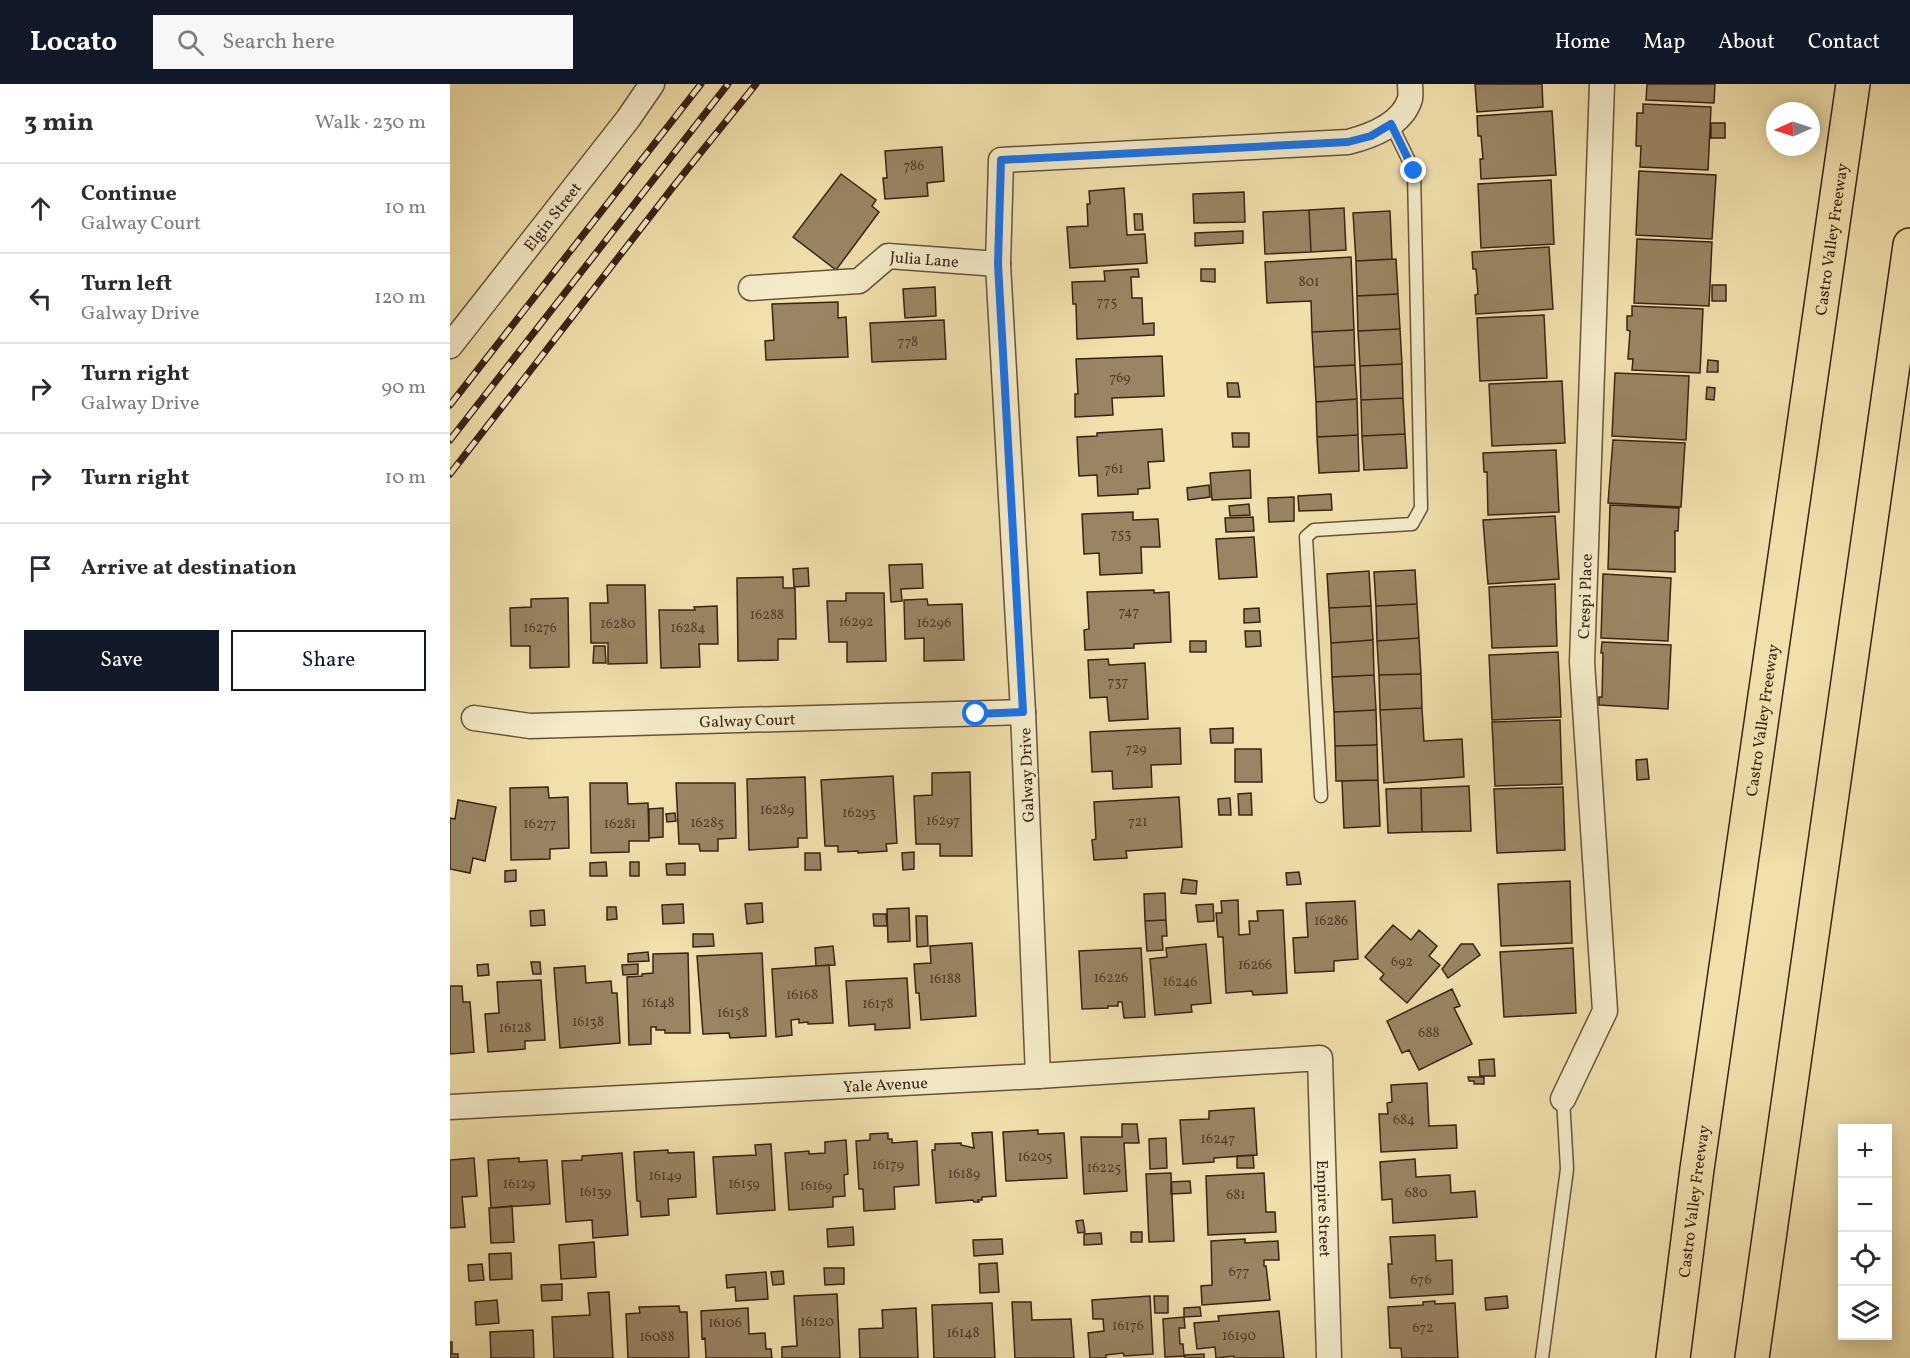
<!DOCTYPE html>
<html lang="en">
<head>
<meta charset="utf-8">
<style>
	:root { --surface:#fff; --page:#f7f7f7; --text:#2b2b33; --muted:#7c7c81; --line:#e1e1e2; --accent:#111827 }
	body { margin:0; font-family:Vollkorn,serif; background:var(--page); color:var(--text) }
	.controls { position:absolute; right:18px; bottom:18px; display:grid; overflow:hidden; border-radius:0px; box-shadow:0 3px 15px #0003 }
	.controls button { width:54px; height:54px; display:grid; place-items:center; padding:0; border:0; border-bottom:2px solid var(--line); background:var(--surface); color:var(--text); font:30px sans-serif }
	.compass { position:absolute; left:1316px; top:18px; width:54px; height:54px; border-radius:50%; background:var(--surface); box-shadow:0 3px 15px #0003; rotate:267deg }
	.stop { position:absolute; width:18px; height:18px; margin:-14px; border:4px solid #1a73e8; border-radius:50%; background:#fff }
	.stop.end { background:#1a73e8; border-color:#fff; box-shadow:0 2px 6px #0008 }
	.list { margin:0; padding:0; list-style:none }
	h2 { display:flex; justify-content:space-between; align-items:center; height:78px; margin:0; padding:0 24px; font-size:26px }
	h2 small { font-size:20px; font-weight:400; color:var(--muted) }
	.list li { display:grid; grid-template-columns:39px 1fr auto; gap:18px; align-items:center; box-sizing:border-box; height:90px; padding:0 24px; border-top:2px solid var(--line) }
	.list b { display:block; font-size:22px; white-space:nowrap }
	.list p { margin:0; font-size:20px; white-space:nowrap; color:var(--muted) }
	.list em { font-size:20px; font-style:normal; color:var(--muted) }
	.actions { display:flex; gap:12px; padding:18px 24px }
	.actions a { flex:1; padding:14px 0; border:2px solid var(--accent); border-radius:0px; text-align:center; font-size:21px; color:var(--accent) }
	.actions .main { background:var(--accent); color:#fff }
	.icon { flex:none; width:33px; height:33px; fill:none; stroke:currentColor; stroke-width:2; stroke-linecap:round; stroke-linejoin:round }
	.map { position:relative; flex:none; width:1460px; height:1274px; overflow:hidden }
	header { display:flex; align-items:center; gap:36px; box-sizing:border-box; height:84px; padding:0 30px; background:var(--accent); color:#fff }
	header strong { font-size:28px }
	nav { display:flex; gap:33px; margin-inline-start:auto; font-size:21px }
	.search { width:420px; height:54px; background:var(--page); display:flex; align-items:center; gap:15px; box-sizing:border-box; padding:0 21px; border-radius:0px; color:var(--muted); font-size:22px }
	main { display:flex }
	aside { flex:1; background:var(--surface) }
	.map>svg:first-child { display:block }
	.building { fill:#998563; stroke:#3b2214; stroke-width:1.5 }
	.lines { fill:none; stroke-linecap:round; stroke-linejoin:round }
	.lane-casing { stroke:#68523a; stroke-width:15 }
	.street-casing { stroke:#68523a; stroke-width:27 }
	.highway-casing { stroke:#3b2214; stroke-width:36 }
	.lane { stroke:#f5ebc9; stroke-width:12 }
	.street { stroke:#f5ebc9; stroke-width:24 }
	.highway { stroke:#f0e0ac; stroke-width:33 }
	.rail-casing { stroke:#3b2214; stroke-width:7 }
	.rail { stroke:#f5ebc9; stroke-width:4.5; stroke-dasharray:14; stroke-linecap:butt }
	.route { stroke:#1a73e8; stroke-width:8 }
	.labels { text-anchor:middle; stroke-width:4.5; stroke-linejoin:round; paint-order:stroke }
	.number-label { font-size:14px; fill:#523b28 }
	.street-label { font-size:16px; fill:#3b2214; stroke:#f5ebc9 }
</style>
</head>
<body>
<header>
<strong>Locato</strong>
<div class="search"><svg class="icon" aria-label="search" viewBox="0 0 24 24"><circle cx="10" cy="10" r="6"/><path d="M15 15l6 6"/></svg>Search here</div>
<nav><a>Home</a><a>Map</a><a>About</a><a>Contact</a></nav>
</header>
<main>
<aside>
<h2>3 min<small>Walk · 230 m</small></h2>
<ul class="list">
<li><svg class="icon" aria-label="ahead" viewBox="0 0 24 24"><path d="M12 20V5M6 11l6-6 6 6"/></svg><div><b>Continue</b><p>Galway Court</p></div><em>10 m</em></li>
<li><svg class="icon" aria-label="left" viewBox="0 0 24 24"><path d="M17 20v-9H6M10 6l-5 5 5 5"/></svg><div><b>Turn left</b><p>Galway Drive</p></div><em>120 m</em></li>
<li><svg class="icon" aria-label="right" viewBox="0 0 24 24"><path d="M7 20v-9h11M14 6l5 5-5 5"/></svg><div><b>Turn right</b><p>Galway Drive</p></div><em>90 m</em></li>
<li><svg class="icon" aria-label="right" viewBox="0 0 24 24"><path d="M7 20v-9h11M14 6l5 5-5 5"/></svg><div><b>Turn right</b></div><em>10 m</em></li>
<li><svg class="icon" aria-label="arrive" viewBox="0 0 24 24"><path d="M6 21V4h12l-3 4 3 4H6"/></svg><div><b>Arrive at destination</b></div></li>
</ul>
<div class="actions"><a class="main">Save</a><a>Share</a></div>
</aside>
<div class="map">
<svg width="1460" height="1274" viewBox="0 0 1460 1274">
	<rect width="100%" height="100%" fill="#f0e0ac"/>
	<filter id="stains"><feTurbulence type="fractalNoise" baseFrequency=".00333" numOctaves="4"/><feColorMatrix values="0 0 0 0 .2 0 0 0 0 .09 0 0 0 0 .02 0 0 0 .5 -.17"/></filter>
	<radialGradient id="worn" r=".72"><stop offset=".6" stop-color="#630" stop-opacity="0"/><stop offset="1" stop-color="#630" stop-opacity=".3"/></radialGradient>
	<path class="building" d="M1025 0H1092L1093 23 1027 28Z
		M1197 0H1265L1264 19 1196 16Z
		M1193 20 1261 23 1258 86 1190 83 1191 62H1186L1187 29H1193Z
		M1102 27 1106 91 1031 95 1030 75H1033L1031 52H1028L1027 32Z
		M1261 39H1275V54H1261Z
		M492 63 494 97 477 99 478 112 435 115 433 94H437L435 67Z
		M1189 87 1266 91 1262 155 1186 151Z
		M391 90 426 116 422 122 429 128 386 186 343 153Z
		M1101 96 1104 160 1031 164 1028 100Z
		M674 104 677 151 695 150 697 179 620 184 617 143 638 142 637 120H640L639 107Z
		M794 108 795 138 744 139 743 110Z
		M894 124 896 166 861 168 859 126Z
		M859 126 861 168 815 170 813 128Z
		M940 127 942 175 906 177 903 129Z
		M684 130H692L693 146H685Z
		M793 147V159L745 162V149Z
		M1187 155 1262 158 1259 222 1184 219Z
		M1099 163 1103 225 1026 230 1025 211 1028 210 1026 185H1023L1022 168Z
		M901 173 904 246 862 248 861 217 817 219 815 178Z
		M946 175 948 210 907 212 906 177Z
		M688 185 689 193H681L682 214H692L693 240 704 239V251L627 255 626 220H623L622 198 655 197 654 187Z
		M751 185H765V198L751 197Z
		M1262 201H1276V217H1262Z
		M485 203 486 232 455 234 453 205Z
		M948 210 950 245 908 247 907 212Z
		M388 218V234L396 233 398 273 316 276 315 257 324 256 322 220Z
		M1182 222 1253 225 1250 289 1182 286 1183 275H1178L1180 247 1177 246V232H1182Z
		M1094 231 1097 294 1030 297 1027 234Z
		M494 236 496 275 422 278 420 239Z
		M950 245 952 280 910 282 908 247Z
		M904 246 905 281 864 283 862 248Z
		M712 272 714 312 662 314 663 331 625 333V310H628L626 275Z
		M1258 276 1268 277V288H1257Z
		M952 280 953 314 911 316 910 282Z
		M905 281 907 315 866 318 864 283Z
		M1165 289 1239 292 1236 356 1162 352Z
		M1112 297 1115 359 1042 362 1039 300Z
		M777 299H788L790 313H778Z
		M1257 303 1265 304 1264 316 1256 315Z
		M953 314 955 350 912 352 911 316Z
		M907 315 908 351 867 353 866 318Z
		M712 345 714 377 698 378 700 404 688 405V410L648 412 647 391 629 392 627 353 647 352V349Z
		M782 349H799V363H783Z
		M955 350 957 384 914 386 912 352Z
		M908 351 909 387 869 389 867 353Z
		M1163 356 1235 359 1231 423 1158 419Z
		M1106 366 1109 428 1038 431 1037 388H1034L1033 369Z
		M800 386 801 414 762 416 760 389Z
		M759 401 760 413 738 416 737 404Z
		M881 410 882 426 849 427 848 412Z
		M844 413V437L819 438 818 414Z
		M799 420 800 431 780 432 779 422Z
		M1160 421 1229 424 1228 447H1225V488L1158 485Z
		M683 428V436L708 435 710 463H691L692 489 650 491 649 469 634 470 632 430Z
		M1105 432 1109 495 1038 500 1033 436Z
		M803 433 804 447 776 448 775 434Z
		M804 453 807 493 769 495 766 455Z
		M472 480 473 504 451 505 452 517 441 518 439 481Z
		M358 484 359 502 344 503 343 485Z
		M965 486 967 520 926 522 924 488Z
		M919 487 921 522 879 524 877 490Z
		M1153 490 1221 494 1218 557 1151 554Z
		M333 493V504H345L346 555H328V576L288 577 287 494Z
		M1105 500 1107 562 1042 564 1039 503Z
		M157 501H195L197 579 158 580V559H141L140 519H158Z
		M704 506V509L719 508 721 558 684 560V564L635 566 634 546 639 545 637 508Z
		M396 509H434L436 577 397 578V558H379L377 517H396Z
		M118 514 119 583 80 584V562H61L60 524 81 523V515Z
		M477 515 478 521 512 520 514 576 474 577V554L455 555 454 516Z
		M967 520 969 554 927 557 926 522Z
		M267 522 268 560H249L250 583 211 584 209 526H245L244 523Z
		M921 522 923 556 881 559 879 524Z
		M809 524 810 538 794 539V525Z
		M795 547H810L811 562 796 563Z
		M969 554 971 590 929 591 927 557Z
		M923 556 924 591 882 593 881 559Z
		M740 557H756V568H740Z
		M1152 558 1221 561 1218 625 1149 621V613H1152L1153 569H1151Z
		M144 562H155L156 579H143Z
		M1108 568 1111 633 1042 636 1039 571Z
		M658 575 659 581 695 579 698 635 659 637 657 613 640 614 638 576Z
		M971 590 972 624 930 626 929 591Z
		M924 591 926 626 884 628 882 593Z
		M972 624 974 657 1012 655 1014 693 934 699 930 626Z
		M926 626 927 661 885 662 884 628Z
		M1110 636 1112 700 1045 702 1042 638Z
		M730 644 731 680 701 681 702 703 663 705 662 687 642 688 640 648Z
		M783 644V659H761L760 645Z
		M927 661 928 696 886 697 885 662Z
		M785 665H811L812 698H785Z
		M1197 675 1199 695 1187 696 1186 676Z
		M520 688 522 772H490V760H466L464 712 482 711V689Z
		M443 692 447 759 436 760 437 767 408 769V767L388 768V762H375L371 696Z
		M355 693 357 754H348V763L299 766 297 695Z
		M928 696 930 742 894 744 892 697Z
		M140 699H177L178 720 198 719 199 757H179V768L141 769Z
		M226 699H285L286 754 268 755V767H250L249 760H229Z
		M1019 702 1021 747 972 748 971 704Z
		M98 703 99 714 118 713 119 764 100 765V775L61 776 60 704Z
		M1113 703 1115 766 1047 769 1044 705Z
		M971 704 972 748 938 749 936 705Z
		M801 709 802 731H789L788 710Z
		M729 713 732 763 676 767 677 774 644 776 642 756 646 755 644 718Z
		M780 714 781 731H769L768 715Z
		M8 716 46 723 35 777 23 774 20 789 0 785V734L5 735Z
		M213 724V753L199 754V725Z
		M225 729 226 737 217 738 216 730Z
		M464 768V785L453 786 452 769Z
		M355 769H370L371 786H355Z
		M156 778 157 792H140V779Z
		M180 778H189V792H180Z
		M235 779V791H217L216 780Z
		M66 786V797L55 798V787Z
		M849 788 851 800 837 801 836 789Z
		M733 795 747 797 746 810 731 809Z
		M1120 797 1122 859 1051 862 1048 800Z
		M715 809 716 836 695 837 694 810Z
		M788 816 789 851 800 850 799 837H808L807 827 833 826 837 909 803 911 802 907 776 909 773 853H768L766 829H772L771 817Z
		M905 817 908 875 884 877V887L845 889 843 854 858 853 856 819Z
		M312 819 313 838 297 840 295 820Z
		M233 820 234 839 213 840 212 821Z
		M763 820 764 837 748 838 746 821Z
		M157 823H166L167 835 157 836Z
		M459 824 460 857 438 858 437 825Z
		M94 826 95 841 81 842 80 827Z
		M423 830H436L437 842H424Z
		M466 832H477L478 862 467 863Z
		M716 836 717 852H712L713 866 697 867 695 837Z
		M943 841 961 856 969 846 987 862 979 872 990 881 957 919 930 895 934 890 915 873Z
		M243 850H263L264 862 243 863Z
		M522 859 526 932 471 936 469 909H466L464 880 481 879 480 862Z
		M756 860 761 919 741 921 742 928 705 931 700 875 717 873 716 864Z
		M1011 860H1023L1030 871 998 894 992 885Z
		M383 862 385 881 366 882 365 864Z
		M691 864 695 933 674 934 672 918H668V922H658V924L632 925 629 867Z
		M1123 864 1126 929 1054 933 1050 868Z
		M198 868 199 877 178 878V870Z
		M238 869 240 949H215V946H206V943H201V960L179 961 177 893 192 892V890L203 889V870Z
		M312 869 316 952 280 954 279 949 253 950 247 872Z
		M81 878H90L91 890H83Z
		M38 880 39 891 28 892 27 881Z
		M188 880V890L173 891 172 881Z
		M379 881 383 939 358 940V938L349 939V935L341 936 342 951 326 953 322 885Z
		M135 882 136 899 161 897 162 909H167L170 959 110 964 104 884Z
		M457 894 460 944 425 946V940L399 942 396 897Z
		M91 896 95 956 75 957V965L38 968 35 930 49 929 47 898Z
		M0 902H12L13 918H20L24 968 0 970Z
		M1002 905 1010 922 1004 924 1022 960 969 986 959 966 952 969 937 937Z
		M1044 975 1045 992H1030L1029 976Z
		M1018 993H1034V1000H1024V997H1019Z
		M977 999 979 1042 1006 1041 1007 1064 931 1068 929 1030H938L937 1019 942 1018 941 1001Z
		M804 1024 807 1071 764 1074V1078L733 1080 730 1036 759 1035V1027Z
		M672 1040H687L689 1059H674L677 1107 634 1110 631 1053H672Z
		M588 1046V1050L614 1049 617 1094 556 1097 553 1048Z
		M542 1048 546 1112 532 1113V1116H528L529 1118H524L523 1116 486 1119 482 1066H485V1060L511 1059V1061L524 1064 522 1049Z
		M438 1049V1055H442V1059L467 1057 469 1101 444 1103 445 1125 414 1127 413 1105H409L406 1057 420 1056V1050Z
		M716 1054 717 1084 700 1085 699 1055Z
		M396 1056 398 1090 394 1091 395 1112 383 1113V1123L339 1126 335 1069 359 1067V1070L375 1069V1058Z
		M321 1060 325 1126 267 1130 263 1073 306 1071 305 1061Z
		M218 1066V1069L244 1068 246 1113 218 1115 219 1131 191 1133 190 1117H187L184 1068Z
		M172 1069 178 1151 143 1154 142 1136 116 1138 112 1077 132 1076V1072Z
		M803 1071 804 1084H787V1072Z
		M24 1074 27 1112 12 1113 15 1143 0 1144V1076Z
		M69 1074V1078L97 1076 100 1120 41 1124 38 1076Z
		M965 1075 966 1093 1000 1091 1001 1109 1025 1107 1027 1133 943 1139 942 1115 932 1116 930 1078Z
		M721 1089 724 1157 699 1158 696 1090Z
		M814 1089 816 1128H825L826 1148 758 1151 756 1092Z
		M740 1097 741 1109 721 1110V1098Z
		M62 1122 64 1158 41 1159 39 1124Z
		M633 1136 635 1148 628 1149 626 1137Z
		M403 1143 404 1161 378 1163 377 1145Z
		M681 1148H692V1158H681Z
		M651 1149 652 1160 634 1161V1150Z
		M985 1151 986 1177 1002 1176 1003 1210 940 1214 938 1180H942L940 1153Z
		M552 1155 553 1170 524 1172 523 1156Z
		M795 1155V1159L828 1157 829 1176H814V1182H816L820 1216 752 1221 751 1202 762 1201 761 1157Z
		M144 1158 146 1193 111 1195 109 1161Z
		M61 1169 62 1195 40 1196 39 1170Z
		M547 1179 549 1208 530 1209 529 1180Z
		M32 1180 34 1196 19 1197 18 1181Z
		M374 1184H394V1200L375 1201Z
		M333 1187 334 1200 323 1201 321 1188Z
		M316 1188 318 1215 286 1217 285 1203 277 1204 276 1191Z
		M112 1200V1216L92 1217 91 1201Z
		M159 1208 163 1274H104L102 1233 140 1231 138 1209Z
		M387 1210 390 1274H332V1263L347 1262 344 1212Z
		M700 1212 703 1270 674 1272 673 1269 656 1271V1274H640L638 1249 654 1247 653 1235H643L642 1216Z
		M704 1212H718V1229H705Z
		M1057 1212 1058 1224 1036 1226 1035 1214Z
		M47 1216 49 1239 26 1241 25 1218Z
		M985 1217V1220L1005 1219 1008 1274H952L951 1264H940L938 1223 973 1221V1218Z
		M562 1218H581L582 1236 621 1235 624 1274H565Z
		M542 1219 545 1274H484L482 1221Z
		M229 1222 230 1228H237L239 1274H178L176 1230 190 1229 189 1223Z
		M750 1223 751 1232 734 1233V1224Z
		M298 1224 299 1250 315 1249 316 1265H321L322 1274H256L255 1254 252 1255 251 1227Z
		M466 1224 468 1274H410L409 1245 433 1244 432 1226Z
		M829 1227 834 1274H784V1272L766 1274 765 1263 747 1265 744 1239 769 1237 768 1232Z
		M734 1233 735 1244H729L730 1260H733L734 1272 715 1273 713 1235Z
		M83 1246 84 1274H41L40 1248Z
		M0 1258H2V1270H8V1274H0Z
		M754 1270V1274H735V1271Z"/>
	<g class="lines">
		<defs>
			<path id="lane" d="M871 712 856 453 864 446 962 440 971 424 964 87 941 40
				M1092 1274 1117 1085 1113 1015"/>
			<g id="street">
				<path id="s1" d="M301 204 409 197 438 172 548 180"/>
				<path id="s2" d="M0 262 178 35 202 0"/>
				<path id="s3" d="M24 634 80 642 573 628"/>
				<path d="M588 992 573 628 548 180 551 76 898 58C921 52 952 41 960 15 961 11 960 4 960 0"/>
				<path id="s4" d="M1113 1015 1155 927 1132 578 1152 0"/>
				<path id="s5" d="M0 1023 588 992 870 974 879 1274"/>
			</g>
			<g id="highway">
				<path id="s6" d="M1223 1274 1247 1085 1403 0"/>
				<path d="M1302 1274 1460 161"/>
			</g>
		</defs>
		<use href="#lane" class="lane-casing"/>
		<use href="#street" class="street-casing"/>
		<use href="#highway" class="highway-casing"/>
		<use href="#lane" class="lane"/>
		<use href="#street" class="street"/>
		<use href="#highway" class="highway"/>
		<defs>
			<path id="rail" d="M0 321 251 0
				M0 356 278 0
				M0 390 223 103 306 0"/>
		</defs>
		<use href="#rail" class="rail-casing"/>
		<use href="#rail" class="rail"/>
	</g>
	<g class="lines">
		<path class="route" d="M526 630 573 628 548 180 551 76 898 58 921 52 941 40 964 87"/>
	</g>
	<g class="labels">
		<g class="number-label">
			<text x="464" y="86">786</text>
			<text x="859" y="202">801</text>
			<text x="657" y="222">775</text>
			<text x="458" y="262">778</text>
			<text x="670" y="298">769</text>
			<text x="664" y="389">761</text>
			<text x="671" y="454">753</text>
			<text x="679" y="532">747</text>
			<text x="317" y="535">16288</text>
			<text x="406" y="542">16292</text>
			<text x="484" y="543">16296</text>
			<text x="168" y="544">16280</text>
			<text x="90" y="548">16276</text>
			<text x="238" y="548">16284</text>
			<text x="668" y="602">737</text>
			<text x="686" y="669">729</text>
			<text x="327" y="730">16289</text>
			<text x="409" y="733">16293</text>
			<text x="493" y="741">16297</text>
			<text x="688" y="742">721</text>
			<text x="257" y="743">16285</text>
			<text x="90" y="744">16277</text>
			<text x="170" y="744">16281</text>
			<text x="881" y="841">16286</text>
			<text x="952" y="882">692</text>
			<text x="805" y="885">16266</text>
			<text x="661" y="898">16226</text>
			<text x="495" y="899">16188</text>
			<text x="730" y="902">16246</text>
			<text x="352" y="915">16168</text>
			<text x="208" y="923">16148</text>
			<text x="428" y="924">16178</text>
			<text x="283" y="933">16158</text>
			<text x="138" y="942">16138</text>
			<text x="65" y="948">16128</text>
			<text x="979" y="953">688</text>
			<text x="954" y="1040">684</text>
			<text x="768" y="1059">16247</text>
			<text x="585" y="1077">16205</text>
			<text x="438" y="1085">16179</text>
			<text x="654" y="1088">16225</text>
			<text x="514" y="1094">16189</text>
			<text x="215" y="1096">16149</text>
			<text x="69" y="1104">16129</text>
			<text x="294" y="1104">16159</text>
			<text x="366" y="1106">16169</text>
			<text x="145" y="1112">16139</text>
			<text x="966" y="1113">680</text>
			<text x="786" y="1115">681</text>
			<text x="789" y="1192">677</text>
			<text x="971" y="1200">676</text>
			<text x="367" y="1242">16120</text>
			<text x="275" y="1243">16106</text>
			<text x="678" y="1246">16176</text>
			<text x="973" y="1248">672</text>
			<text x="513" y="1253">16148</text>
			<text x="789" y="1256">16190</text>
			<text x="207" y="1257">16088</text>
		</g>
		<g class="street-label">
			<text dy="6" stroke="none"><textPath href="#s2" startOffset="165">Elgin Street</textPath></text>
			<text dy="6" stroke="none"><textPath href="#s6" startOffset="1130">Castro Valley Freeway</textPath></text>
			<text dy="6" stroke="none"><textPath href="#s1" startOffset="183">Julia Lane</textPath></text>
			<text dy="6" stroke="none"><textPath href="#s4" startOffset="513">Crespi Place</textPath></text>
			<text dy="6" stroke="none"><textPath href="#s3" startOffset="274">Galway Court</textPath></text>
			<text dy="6" stroke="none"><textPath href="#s6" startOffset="644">Castro Valley Freeway</textPath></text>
			<text transform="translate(576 691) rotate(-92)" y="6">Galway Drive</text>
			<text dy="6" stroke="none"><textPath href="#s5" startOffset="436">Yale Avenue</textPath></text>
			<text dy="6" stroke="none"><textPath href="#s6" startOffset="158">Castro Valley Freeway</textPath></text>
			<text dy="6" stroke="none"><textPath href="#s5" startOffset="1022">Empire Street</textPath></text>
		</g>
	</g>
	<rect width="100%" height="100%" filter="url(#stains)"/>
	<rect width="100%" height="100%" fill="url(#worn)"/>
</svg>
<div class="controls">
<button>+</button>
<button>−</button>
<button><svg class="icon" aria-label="locate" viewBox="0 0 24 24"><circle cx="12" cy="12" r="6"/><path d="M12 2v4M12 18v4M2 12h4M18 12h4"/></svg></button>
<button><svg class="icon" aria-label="layers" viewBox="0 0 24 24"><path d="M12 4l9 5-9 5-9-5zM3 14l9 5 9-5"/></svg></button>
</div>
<svg class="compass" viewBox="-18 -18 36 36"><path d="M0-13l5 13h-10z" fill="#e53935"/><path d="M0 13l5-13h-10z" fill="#7c7c81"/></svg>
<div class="stop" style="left:526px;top:630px"></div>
<div class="stop end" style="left:964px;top:87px"></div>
</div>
</main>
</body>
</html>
